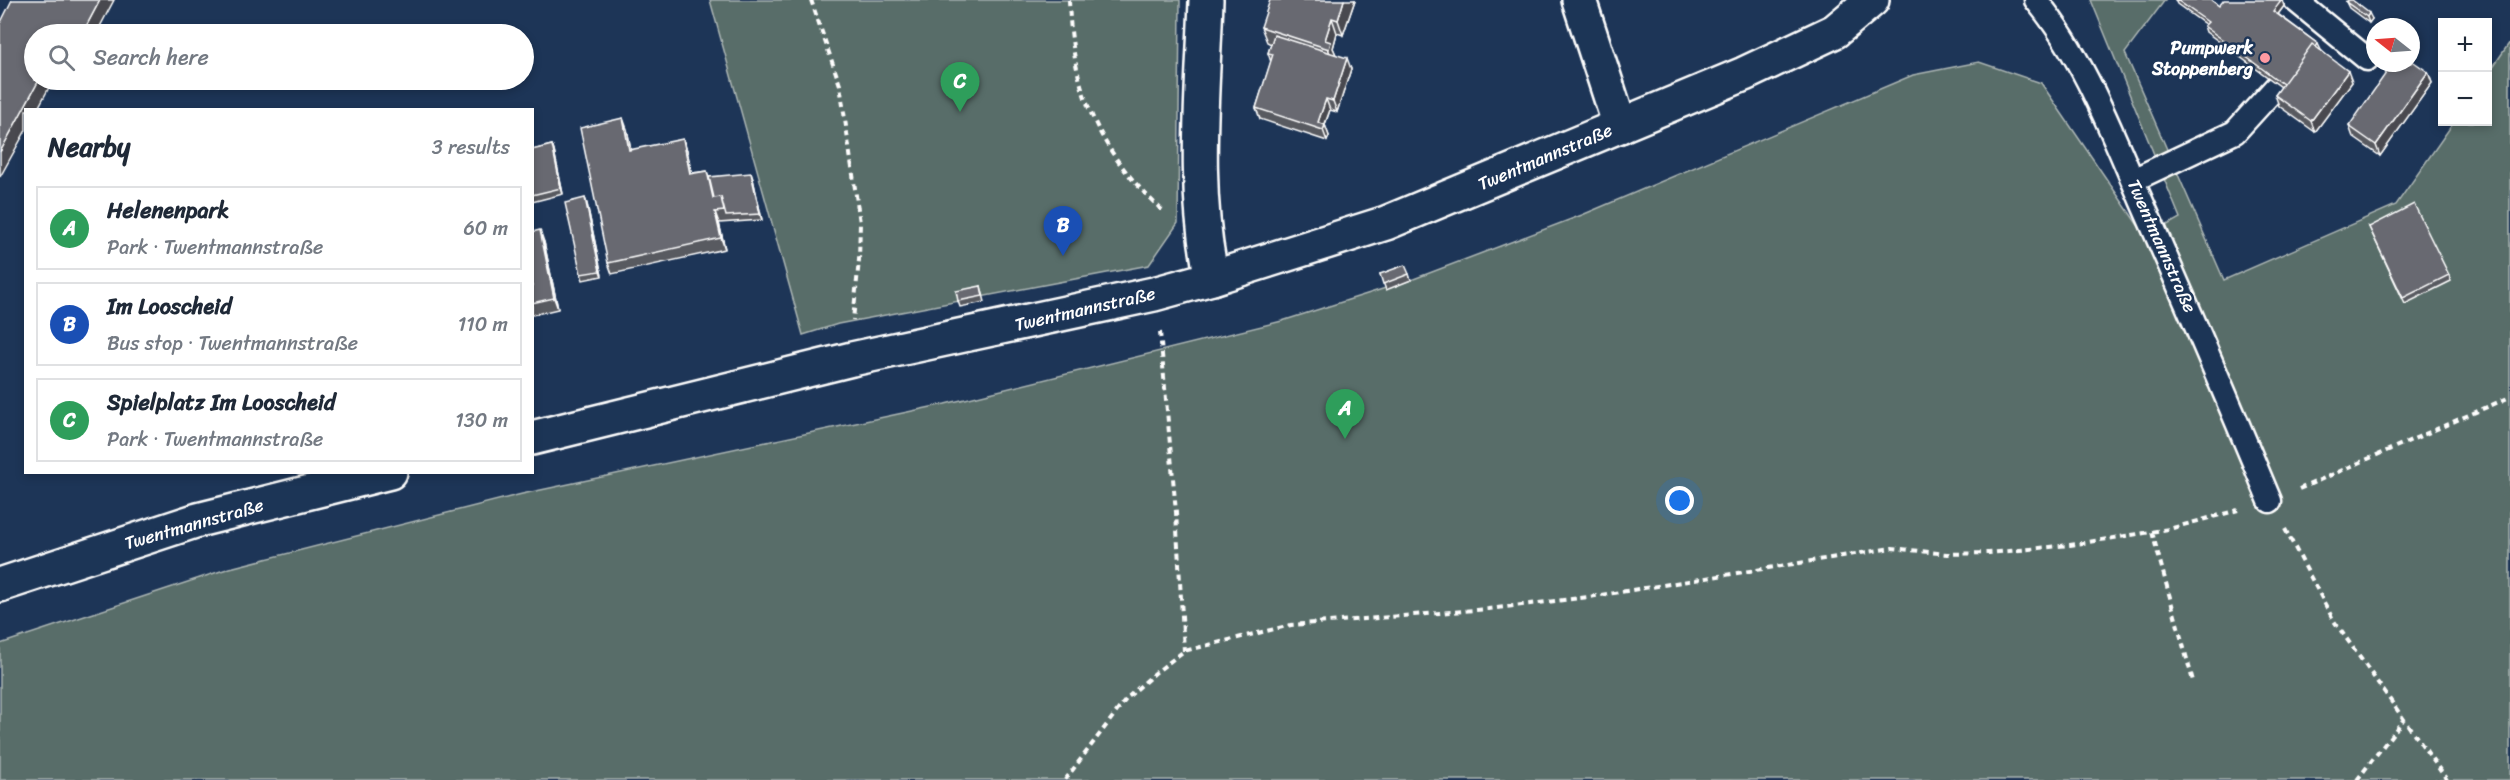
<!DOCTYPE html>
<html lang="en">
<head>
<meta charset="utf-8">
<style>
	:root { --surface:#fff; --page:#f6f6f7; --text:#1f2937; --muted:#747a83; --line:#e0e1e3; --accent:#845c67 }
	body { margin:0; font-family:Sriracha,sans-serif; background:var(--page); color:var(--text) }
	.controls { position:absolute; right:18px; top:18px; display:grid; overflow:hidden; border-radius:0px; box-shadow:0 3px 9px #0003 }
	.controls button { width:54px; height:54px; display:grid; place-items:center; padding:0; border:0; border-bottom:2px solid var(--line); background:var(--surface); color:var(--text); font:30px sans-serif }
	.compass { position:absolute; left:2366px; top:18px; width:54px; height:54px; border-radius:50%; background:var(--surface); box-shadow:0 3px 9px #0003; rotate:287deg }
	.you { position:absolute; left:1680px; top:501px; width:21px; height:21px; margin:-15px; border:4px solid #fff; border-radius:50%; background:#1a73e8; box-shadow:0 0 0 9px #1a73e833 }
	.badge { display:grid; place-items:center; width:39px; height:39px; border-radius:50%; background:var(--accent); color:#fff; font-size:20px; font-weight:700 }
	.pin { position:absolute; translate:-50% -50px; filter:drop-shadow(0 2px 3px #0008) }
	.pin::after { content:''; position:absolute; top:32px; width:21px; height:18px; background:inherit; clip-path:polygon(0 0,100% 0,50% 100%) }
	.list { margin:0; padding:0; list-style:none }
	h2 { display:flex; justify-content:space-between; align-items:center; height:78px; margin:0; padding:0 24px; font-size:26px }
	h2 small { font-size:20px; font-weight:400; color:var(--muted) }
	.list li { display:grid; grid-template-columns:39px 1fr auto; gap:18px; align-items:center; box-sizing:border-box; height:84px; margin:0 12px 12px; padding:0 12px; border:2px solid var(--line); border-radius:0px }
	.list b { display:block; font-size:22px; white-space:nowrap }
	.list p { margin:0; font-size:20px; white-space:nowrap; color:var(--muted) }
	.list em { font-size:20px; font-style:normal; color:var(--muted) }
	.icon { flex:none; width:33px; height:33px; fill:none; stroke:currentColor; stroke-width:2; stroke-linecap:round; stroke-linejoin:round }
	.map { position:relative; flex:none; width:2510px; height:780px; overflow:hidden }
	.search { position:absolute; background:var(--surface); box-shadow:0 3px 9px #0003; left:24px; top:24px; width:510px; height:66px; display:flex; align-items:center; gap:15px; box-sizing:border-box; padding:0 21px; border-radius:33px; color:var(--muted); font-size:22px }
	.panel { position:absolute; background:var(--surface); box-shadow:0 3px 9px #0003; left:24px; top:108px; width:510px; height:366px; border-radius:0px }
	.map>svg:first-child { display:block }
	.green { fill:#596d69; stroke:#acb6b4; stroke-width:1.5 }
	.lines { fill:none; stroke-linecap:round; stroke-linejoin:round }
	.service-casing { stroke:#fff; stroke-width:27 }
	.minor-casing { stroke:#fff; stroke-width:38 }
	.tertiary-casing { stroke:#fff; stroke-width:38 }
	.path { stroke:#fff; stroke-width:4; stroke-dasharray:6 4.5; stroke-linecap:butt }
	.service { stroke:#1d3557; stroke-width:22 }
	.minor { stroke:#1d3557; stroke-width:33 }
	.tertiary { stroke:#1d3557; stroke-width:33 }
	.wall { fill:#595a61; stroke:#fff; stroke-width:1.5 }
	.shaded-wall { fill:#484a4f; stroke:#fff; stroke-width:1.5 }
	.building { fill:#676971; stroke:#fff; stroke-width:1.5 }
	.poi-dot { fill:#ff9aa2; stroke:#1d3557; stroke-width:2 }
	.labels { text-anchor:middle; stroke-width:5; stroke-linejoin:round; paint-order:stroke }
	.poi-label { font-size:18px; font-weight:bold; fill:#fff; stroke:#1d3557; text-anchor:end }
	.street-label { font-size:18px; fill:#fff; stroke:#1d3557 }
</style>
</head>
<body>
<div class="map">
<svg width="2510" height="780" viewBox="0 0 2510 780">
	<rect width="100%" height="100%" fill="#1d3557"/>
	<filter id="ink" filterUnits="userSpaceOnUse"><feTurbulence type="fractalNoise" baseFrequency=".0167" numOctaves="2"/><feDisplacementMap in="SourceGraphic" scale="12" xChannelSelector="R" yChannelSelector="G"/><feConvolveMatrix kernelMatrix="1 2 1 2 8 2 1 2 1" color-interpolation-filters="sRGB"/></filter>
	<g filter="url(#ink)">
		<path class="green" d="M710 0H1180L1178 223 1149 265 838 324 803 335Z
			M2091 0H2165L2125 53 2224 280 2396 205 2454 122H2488V74L2510 42V780H0V644L230 568 522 494 945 404 1282 321 1411 280 1582 215 1913 75 1979 62 2041 83 2146 237 2180 218Z"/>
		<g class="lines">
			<defs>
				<path id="service" d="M2036 0C2084 58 2111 131 2141 200 2185 300 2228 400 2270 501
					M2295 0 2367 59
					M2133 180 2235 132 2275 88"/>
				<path id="minor" d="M1206 0C1203 92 1192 188 1212 278
					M1579 0 1620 126"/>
				<path id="tertiary" d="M532 438 852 359 1154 294 1212 278 1386 223 1744 74 1835 31 1872 0
					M0 585 198 520 390 472"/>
			</defs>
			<use href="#service" class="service-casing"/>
			<use href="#minor" class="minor-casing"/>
			<use href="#tertiary" class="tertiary-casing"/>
			<path class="path" d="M811 0 840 85 860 223 859 260 853 320
				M1069 0C1072 90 1097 150 1163 211
				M1160 332 1176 512 1184 651
				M2299 489 2510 397
				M2285 529 2334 621 2447 780
				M2152 532 2193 681
				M1065 780 1127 698 1155 673 1184 651 1291 625 1488 609 1589 597 1892 548 1947 554 1989 553 2070 545 2169 529 2238 510
				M2357 780 2403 720"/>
			<use href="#service" class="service"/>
			<use href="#minor" class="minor"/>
			<use href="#tertiary" class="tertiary"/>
		</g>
		<path class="wall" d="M1355 0 1343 35 1337 33 1333 48 1336 55 1351 69 1337 112 1330 110 1325 125 1329 136 1327 141 1260 119 1256 108 1271 62 1268 53 1271 44 1267 42 1261 27Z
			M2175 0H2211L2219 6H2284L2278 14 2318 44 2321 50 2352 82 2315 132 2279 106 2275 95 2281 87 2206 32 2204 26 2206 25 2177 4Z
			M2346 2 2372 19 2369 23 2349 8Z
			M2428 72 2432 83 2380 156 2353 137 2349 126Z
			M627 129 631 150H687L691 173 707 171 709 177 753 179 762 220 719 223 725 249 612 274 608 263Z
			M552 145 554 151 563 194 532 202V150Z
			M585 198 587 204 602 276 583 280 581 274Z
			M2369 227 2449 275 2451 281 2405 304Z
			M532 232 544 242 558 309 532 315Z
			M1380 274H1409L1411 280 1386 290Z
			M981 286 985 302 960 307 958 301Z"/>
		<path class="shaded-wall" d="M100 0H114L96 34H82Z
			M1344 0H1355L1343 35 1338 20Z
			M2282 0 2284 6 2276 17 2273 11Z
			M2369 13 2372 19 2369 23 2367 17Z
			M1332 18 1337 33 1333 48 1337 57 1334 64 1325 40Z
			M1347 58 1351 69 1337 112 1333 101Z
			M2348 71 2352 82 2315 132 2311 121Z
			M2428 72 2432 83 2380 156 2376 145Z
			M39 80H53L37 110H26V130L0 177V152Z
			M1326 99 1330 110 1323 129 1318 122Z
			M623 118 627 129 633 161 629 150Z
			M1325 125 1329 136 1327 141 1323 130Z
			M683 139 687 150 694 185 690 174Z
			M552 145 554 151 563 194 561 188Z
			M751 173 753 179 762 220 760 214Z
			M585 198 587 204 602 276 600 271Z
			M715 212 719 223 725 249 721 238Z
			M540 230 544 242 558 309 554 298Z"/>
		<path class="building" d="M12 0H100L82 34H34V80H39L0 152V22H1Z
			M1270 0H1344L1338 20 1332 18 1325 40 1331 42 1329 49 1261 27Z
			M2177 0H2211L2219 6 2224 0H2281L2273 11 2318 44 2316 47 2312 44 2283 84 2204 26 2208 22Z
			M2348 0H2352L2369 13 2367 17 2346 2Z
			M1274 35 1347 58 1333 101 1326 99 1318 122 1325 125 1323 130 1256 108 1273 54 1268 53Z
			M2312 44 2348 71 2311 121 2275 95Z
			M2411 60 2428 72 2376 145 2349 126 2393 63H2411Z
			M623 118 629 150 683 139 690 174 707 171 713 198 721 197 724 211 715 212 721 238 608 263 580 128Z
			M552 145 561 188 532 195V150Z
			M751 173 760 214 726 216 721 197 714 198 709 177Z
			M585 198 600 271 581 274 565 203Z
			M2414 204 2449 275 2403 298 2369 227Z
			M540 230 554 298 532 303V232Z
			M1405 265 1409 274 1383 284 1380 274Z
			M981 286 983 296 958 301 956 291Z"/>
	</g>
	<circle class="poi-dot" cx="2265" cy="58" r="6"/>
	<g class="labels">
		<g class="poi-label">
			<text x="2253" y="54">Pumpwerk<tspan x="2253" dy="21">Stoppenberg</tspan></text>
		</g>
		<g class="street-label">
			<text transform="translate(1545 157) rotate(-23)" y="6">Twentmannstraße</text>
			<text transform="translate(2162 246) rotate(66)" y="6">Twentmannstraße</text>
			<text transform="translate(1085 309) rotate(-13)" y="6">Twentmannstraße</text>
			<text transform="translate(194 524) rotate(-16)" y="6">Twentmannstraße</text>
		</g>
	</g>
</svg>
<div class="controls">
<button>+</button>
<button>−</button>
</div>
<svg class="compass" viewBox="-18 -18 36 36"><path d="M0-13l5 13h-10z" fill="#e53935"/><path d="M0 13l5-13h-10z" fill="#747a83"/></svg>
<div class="you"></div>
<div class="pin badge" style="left:1345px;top:439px;background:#2e9e5b">A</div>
<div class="pin badge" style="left:1063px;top:256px;background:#1a4fb4">B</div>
<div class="pin badge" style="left:960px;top:112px;background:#2e9e5b">C</div>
<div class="search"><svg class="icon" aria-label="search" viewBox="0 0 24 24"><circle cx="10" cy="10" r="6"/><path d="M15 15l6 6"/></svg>Search here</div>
<section class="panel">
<h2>Nearby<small>3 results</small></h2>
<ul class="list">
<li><span class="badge" style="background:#2e9e5b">A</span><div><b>Helenenpark</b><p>Park · Twentmannstraße</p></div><em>60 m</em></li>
<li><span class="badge" style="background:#1a4fb4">B</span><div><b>Im Looscheid</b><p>Bus stop · Twentmannstraße</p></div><em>110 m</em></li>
<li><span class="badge" style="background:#2e9e5b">C</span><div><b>Spielplatz Im Looscheid</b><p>Park · Twentmannstraße</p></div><em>130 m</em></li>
</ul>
</section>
</div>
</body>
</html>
